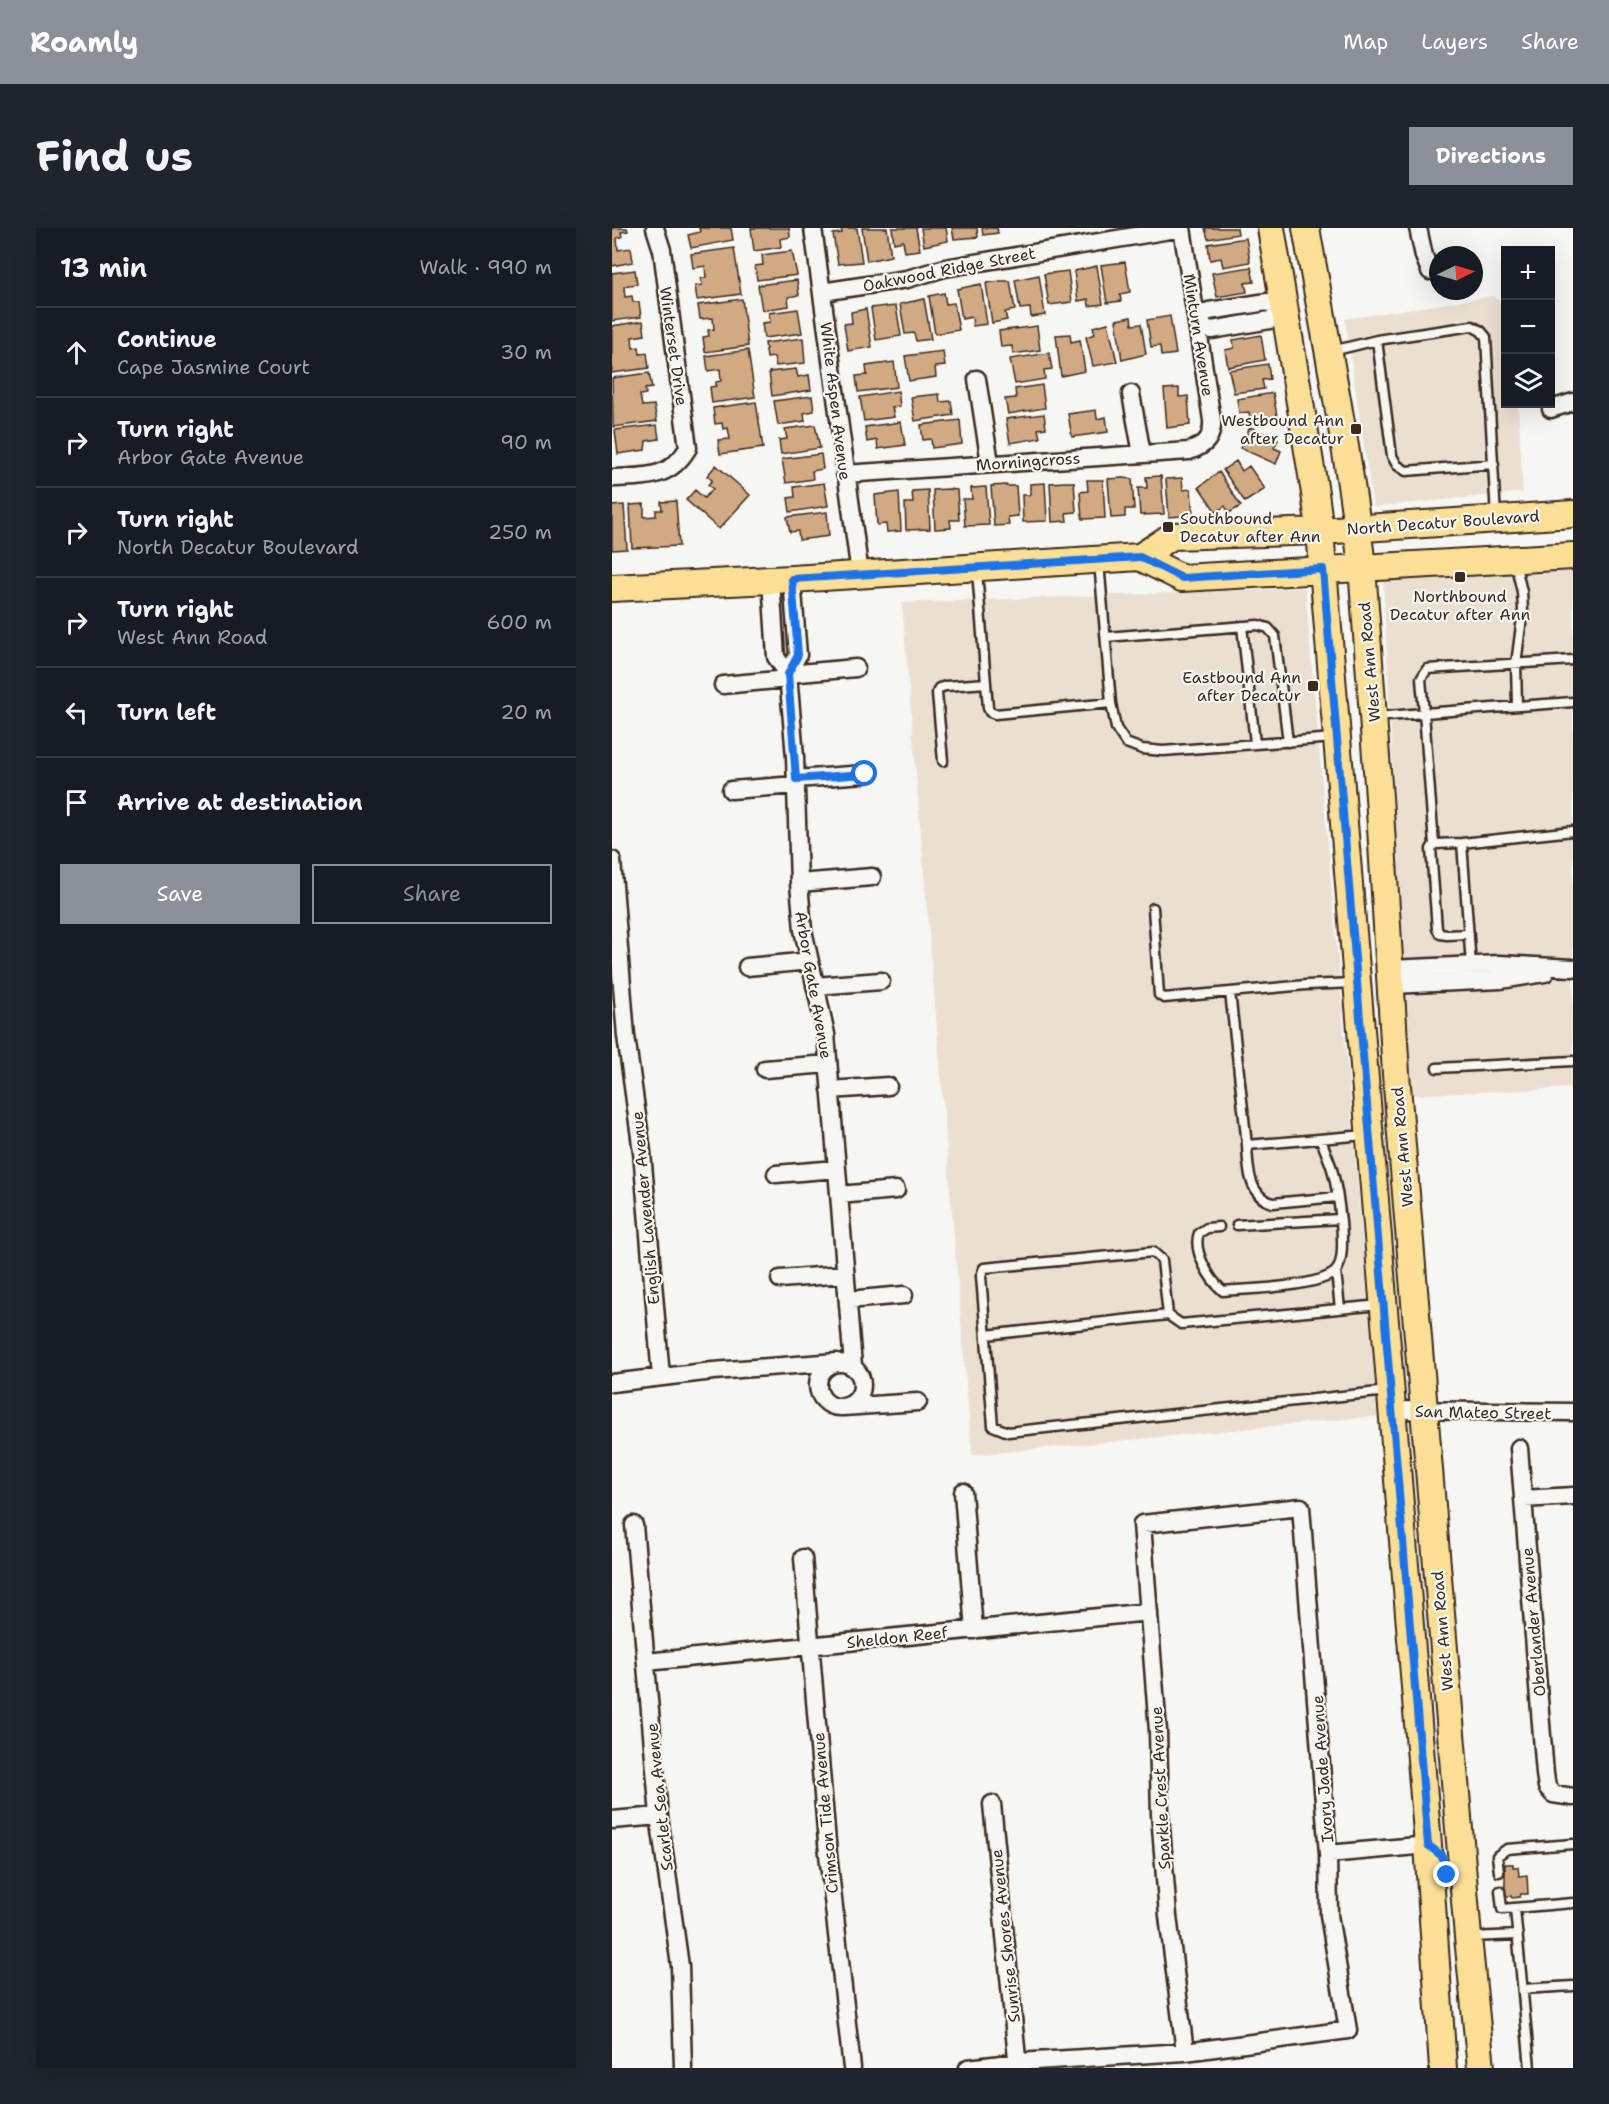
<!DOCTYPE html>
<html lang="en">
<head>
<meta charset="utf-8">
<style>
	:root { --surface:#171b24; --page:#20242c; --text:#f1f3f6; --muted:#9ea1a6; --line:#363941; --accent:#8c9099 }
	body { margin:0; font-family:"Shantell Sans",sans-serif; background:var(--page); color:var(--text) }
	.controls { position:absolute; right:18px; top:18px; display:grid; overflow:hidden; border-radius:0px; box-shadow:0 6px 24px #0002 }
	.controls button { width:54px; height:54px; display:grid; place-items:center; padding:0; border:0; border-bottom:2px solid var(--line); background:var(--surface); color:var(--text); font:30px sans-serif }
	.compass { position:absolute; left:817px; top:18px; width:54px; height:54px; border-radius:50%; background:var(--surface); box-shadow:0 6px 24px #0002; rotate:85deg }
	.stop { position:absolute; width:18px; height:18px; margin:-14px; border:4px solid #1a73e8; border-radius:50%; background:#fff }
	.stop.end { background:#1a73e8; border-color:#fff; box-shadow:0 2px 6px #0008 }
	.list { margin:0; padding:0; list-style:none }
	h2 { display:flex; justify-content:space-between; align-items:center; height:78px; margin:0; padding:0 24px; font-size:26px }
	h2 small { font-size:20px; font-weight:400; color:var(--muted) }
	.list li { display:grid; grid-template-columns:39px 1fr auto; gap:18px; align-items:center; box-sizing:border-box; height:90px; padding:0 24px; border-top:2px solid var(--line) }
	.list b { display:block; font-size:22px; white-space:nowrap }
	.list p { margin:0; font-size:20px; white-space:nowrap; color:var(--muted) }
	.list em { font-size:20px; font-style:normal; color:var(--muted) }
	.actions { display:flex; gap:12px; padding:18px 24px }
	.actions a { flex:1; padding:14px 0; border:2px solid var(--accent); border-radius:0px; text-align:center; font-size:21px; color:var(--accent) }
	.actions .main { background:var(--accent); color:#fff }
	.icon { flex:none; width:33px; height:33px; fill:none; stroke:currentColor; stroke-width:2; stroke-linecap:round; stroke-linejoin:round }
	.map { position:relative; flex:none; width:961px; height:1840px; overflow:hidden; border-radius:0px }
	header { display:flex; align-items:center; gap:36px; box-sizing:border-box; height:84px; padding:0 30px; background:var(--accent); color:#fff }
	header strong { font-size:28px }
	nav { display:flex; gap:33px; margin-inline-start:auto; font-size:21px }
	.intro { display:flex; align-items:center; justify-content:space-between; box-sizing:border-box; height:144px; padding:0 36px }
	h1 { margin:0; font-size:42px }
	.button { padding:15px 27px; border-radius:0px; background:var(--accent); color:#fff; font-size:21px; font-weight:700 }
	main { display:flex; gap:36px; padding:0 36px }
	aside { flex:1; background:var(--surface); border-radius:0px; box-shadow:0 6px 24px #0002 }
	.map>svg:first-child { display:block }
	.built { fill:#ebdfd1 }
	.building { fill:#d1a983; stroke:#3b2a1e; stroke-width:1.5 }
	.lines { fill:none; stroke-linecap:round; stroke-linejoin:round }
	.lane-casing { stroke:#3b2a1e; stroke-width:13 }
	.street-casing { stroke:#3b2a1e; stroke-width:21 }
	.primary-casing { stroke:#3b2a1e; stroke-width:30 }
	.lane { stroke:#f6f6f2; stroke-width:8 }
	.street { stroke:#f6f6f2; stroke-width:16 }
	.primary { stroke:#fbdf96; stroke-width:26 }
	.route { stroke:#1a73e8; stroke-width:8 }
	.poi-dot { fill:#3b2a1e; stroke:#f6f6f2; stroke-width:2 }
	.labels { text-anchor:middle; stroke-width:4.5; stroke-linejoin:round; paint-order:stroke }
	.street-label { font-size:16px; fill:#3b2a1e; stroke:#f6f6f2 }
	.poi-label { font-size:16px; fill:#3b2a1e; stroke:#f6f6f2; text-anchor:end }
</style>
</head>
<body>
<header>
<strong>Roamly</strong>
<nav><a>Map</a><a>Layers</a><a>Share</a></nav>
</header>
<div class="intro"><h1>Find us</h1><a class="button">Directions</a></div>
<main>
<aside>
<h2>13 min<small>Walk · 990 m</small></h2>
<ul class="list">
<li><svg class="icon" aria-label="ahead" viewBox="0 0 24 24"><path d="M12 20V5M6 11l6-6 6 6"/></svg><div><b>Continue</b><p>Cape Jasmine Court</p></div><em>30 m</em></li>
<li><svg class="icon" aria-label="right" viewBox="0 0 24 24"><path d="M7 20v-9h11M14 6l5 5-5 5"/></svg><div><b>Turn right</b><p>Arbor Gate Avenue</p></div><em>90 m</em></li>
<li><svg class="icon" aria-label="right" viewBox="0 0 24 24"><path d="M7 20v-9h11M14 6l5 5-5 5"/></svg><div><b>Turn right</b><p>North Decatur Boulevard</p></div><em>250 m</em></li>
<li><svg class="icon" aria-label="right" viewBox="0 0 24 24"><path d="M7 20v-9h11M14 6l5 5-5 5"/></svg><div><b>Turn right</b><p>West Ann Road</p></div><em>600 m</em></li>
<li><svg class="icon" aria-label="left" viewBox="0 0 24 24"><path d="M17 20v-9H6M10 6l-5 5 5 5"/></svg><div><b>Turn left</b></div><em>20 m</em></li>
<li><svg class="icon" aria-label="arrive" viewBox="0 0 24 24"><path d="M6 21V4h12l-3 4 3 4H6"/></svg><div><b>Arrive at destination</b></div></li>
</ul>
<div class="actions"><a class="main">Save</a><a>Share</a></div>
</aside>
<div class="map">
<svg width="961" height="1840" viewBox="0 0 961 1840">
	<rect width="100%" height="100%" fill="#f6f6f2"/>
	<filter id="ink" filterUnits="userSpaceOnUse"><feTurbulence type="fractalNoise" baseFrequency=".0167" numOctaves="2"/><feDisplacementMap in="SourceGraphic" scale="12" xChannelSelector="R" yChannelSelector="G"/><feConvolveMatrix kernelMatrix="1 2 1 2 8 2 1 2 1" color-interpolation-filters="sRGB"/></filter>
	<g filter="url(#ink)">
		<path class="built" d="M881 68 893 78 894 176H906L911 264 761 279 733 91Z
			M961 340V860L798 867 771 351Z
			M693 360 766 1188 360 1227 290 375Z"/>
		<path class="building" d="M0 0H15L16 3 9 4 10 9 5 10 6 22 19 20 21 34 0 38Z
			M87 0H119L121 12 79 20 76 7 88 4Z
			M139 0H177L178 9 168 11 169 19 142 23Z
			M229 0H245L250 34 226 36 221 6 230 5Z
			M250 0H275L279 28 255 33Z
			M280 0H304L308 22 293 24 291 13 282 15Z
			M309 0H334L336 13 312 18Z
			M340 0H365L366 9 342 11Z
			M370 0H385L386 5 371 7Z
			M593 0H625L626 6 596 11Z
			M634 10 638 34 611 39 609 30 598 32 596 16Z
			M122 20 129 66 85 72 83 58 90 57 89 50H94L93 38 81 40 79 26Z
			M180 23 185 47 145 52 143 38 151 37 150 27Z
			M513 34 518 64 508 66 509 73 495 75 489 37Z
			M485 38 491 76 477 78 476 71 466 73 462 43Z
			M639 39 642 54 633 55 635 64 605 69 600 45Z
			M23 42 25 56 12 58 13 69 20 68 21 74H27L29 89 0 93V45Z
			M456 43 460 74 437 77 432 46Z
			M427 47 433 87 419 89 418 80 408 81 403 52Z
			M185 52 187 67 176 69 177 78 150 82 146 57Z
			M389 53H398L403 82 393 84 395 92 380 95 374 55Z
			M369 56 375 96 361 98 360 89 350 91 345 61Z
			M332 65 334 76 342 75 347 102 323 106 317 68Z
			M130 71 136 118 93 124 91 109 97 108 96 102 102 101 101 90 88 91 86 77Z
			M312 71 319 111 304 113 302 105 293 106 288 76Z
			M274 78V79L284 78 289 108 264 112 259 80Z
			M186 81 190 105 152 110 150 95 158 94 157 85Z
			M254 81 260 119 236 123 232 96 240 95 239 84Z
			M558 88 564 126 549 128 548 118 539 119 535 92Z
			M519 89 520 97 529 96 534 126 510 132 504 92Z
			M31 93 33 107 20 109 21 120 27 119 28 126 35 125 37 140 0 145V98Z
			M496 95 505 134 481 138 474 109 483 106 481 99Z
			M425 98 428 122 401 126 400 118 389 119 387 103Z
			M458 106 459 114 468 112 473 143 449 148 444 107Z
			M649 107 653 132 616 139 613 122 622 120 621 112Z
			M191 110 193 135 164 138 162 129 155 130 153 115Z
			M136 122 143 169 100 175 98 159 104 158V154L109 153 108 141 96 143 94 128Z
			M331 123 333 138 323 139 324 149 297 153 293 128Z
			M437 125 440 141 432 142 433 151 403 156 398 131Z
			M282 134 285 159 246 164 244 148 255 147 254 138Z
			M656 136 658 151 650 152 652 161 622 165 617 142Z
			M184 141 186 149 197 147 199 162 160 168 157 144Z
			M37 145 40 160 33 161 34 166 28 167 30 178 42 177 45 193 1 199 0 150Z
			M430 157 433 180 396 186 393 171 404 170 403 161Z
			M567 160V169L576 168 578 197 555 200 552 161Z
			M286 163 288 178 280 179 282 189 252 193 248 169Z
			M661 165 665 188 638 192 637 184 627 185 625 171Z
			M327 166 328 174 339 173 341 187 303 193 299 169Z
			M200 168 202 183 192 185 193 193 166 197 162 173Z
			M144 174 151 220 108 226 106 212 118 211 116 200 111 201 110 195 103 196 101 180Z
			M484 182 485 191 494 189 496 204 460 209 456 186Z
			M432 186 434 200 426 201 428 210 398 215 394 191Z
			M348 192 350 216 320 220 319 211 311 212 309 197Z
			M289 194 293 217 266 221 265 212 255 214 253 199Z
			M45 197 47 211 34 213 33 222 6 226 3 202Z
			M203 197 208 220 169 226 167 212 175 211 173 201Z
			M638 199 666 212 662 220 669 223 664 236 628 220Z
			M209 226 211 241 200 243 201 251 174 255 170 231Z
			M624 233 630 243 637 238 653 261 633 274 611 242Z
			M104 237 138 267 107 301 74 272 83 262 92 270 101 261 96 257 100 252 95 248Z
			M607 244 629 278 617 285 613 278 604 284 587 259Z
			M549 248 552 286 528 287 526 260H535L534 249Z
			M511 250 520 251 522 281H513V289L499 290 496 251Z
			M570 250 571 262 579 261 581 287 557 289 554 251Z
			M475 252H491L493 290 470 291 468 264 476 263Z
			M453 254H462L464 284 454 285 455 293 440 294 438 255Z
			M212 255 216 278 178 284 176 270 183 269 182 259Z
			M433 255 435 293 411 294 410 267H418V256Z
			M394 257V258H404L406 288 396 289 397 297 382 298 379 258Z
			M374 259 377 297 353 298 351 271H360L359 260Z
			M336 261 345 262 347 292H338L339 300 323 301 321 262Z
			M316 262 318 301 294 302 293 275H301L300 263Z
			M287 264 289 303 275 304 274 296 265 297 263 267Z
			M64 273 67 318 20 320 18 277 32 276V289L44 288V282H50L49 274Z
			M12 277 15 321 0 322V278Z
			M215 284 217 308 187 312 186 303 178 304 175 289Z
			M893 1636H901V1639H906L907 1648 915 1647 916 1666H909L908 1669 900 1670 899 1668 889 1669V1663L893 1662Z"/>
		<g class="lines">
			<defs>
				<path id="lane" d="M765 112 780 228 785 237 794 243 882 236
					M720 123 765 112 860 98 869 103 874 109 884 289
					M487 334 499 475 504 500 514 515 530 521 551 523 722 510
					M903 334 910 364 911 382 904 436 905 478
					M365 343 376 480 378 484 383 486 499 475
					M630 398 643 515
					M494 409 646 397 656 400 663 408 676 514
					M764 489 812 485 809 451 815 441 961 432
					M331 533 325 465 327 460 334 458 374 455
					M850 615 961 603
					M822 616 850 615 859 737
					M541 680 547 767 552 770 694 757 743 755
					M857 706 835 707 828 706 825 701 819 621 822 616 812 485 961 474
					M618 764 635 917 754 907
					M825 840 961 833
					M635 917C636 938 636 969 661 975L725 969
					M625 997 728 991
					M607 999 595 1000 587 1005C580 1023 598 1052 611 1063 636 1061 706 1059 723 1044 738 1030 725 960 720 941 717 931 712 921 709 911
					M724 1043 728 1081
					M768 1077 569 1096 556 1087 550 1032 541 1024 372 1040 369 1048 381 1198 396 1204 776 1163
					M374 1107 556 1087
					M887 1644 885 1628 895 1621 961 1616
					M888 1663 890 1681 961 1675
					M903 1681 918 1840
					M859 1709 906 1707
					M911 1761 961 1758"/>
				<path id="street" d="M201 0 248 346
					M806 0 812 28 818 43
					M210 64 295 51 333 40 570 0
					M655 74 672 82 658 92 600 102 589 99 585 96 592 86 597 83Z
					M365 151 378 235
					M519 166 530 226
					M939 181 961 174
					M233 246 577 223C593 218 601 210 600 192L570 0
					M0 250C33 248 57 252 76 220L50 22 43 0
					M180 351 186 427 176 446 183 529 187 655 191 702 214 806 241 1138
					M159 352 164 429 176 446
					M176 446 244 440
					M111 457 176 451
					M184 551 253 546
					M119 562 184 557
					M0 632 14 808 30 924 49 1149
					M187 655 260 649
					M135 739 198 733
					M778 741 887 736 961 740
					M779 757 889 752 933 745
					M203 758 269 753
					M153 841 216 836
					M218 862 276 858
					M164 946 225 941
					M227 967 284 962
					M168 1051 233 1046
					M236 1072 292 1067
					M206 1157a22 22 0 1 1 44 0a22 22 0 1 1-44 0Z
					M0 1155 101 1143 225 1134
					M231 1179 306 1174
					M780 1182 961 1184
					M907 1220 933 1546 935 1559 941 1566 961 1569
					M351 1264 362 1402
					M911 1271 961 1268
					M22 1297 47 1588 68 1738 71 1840
					M191 1330 216 1626 240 1840
					M34 1434 537 1384
					M380 1576 406 1840
					M0 1592 47 1588
					M716 1626 816 1617
					M356 1840 406 1834 573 1824 736 1802 717 1687 716 1626 689 1279 530 1296 546 1503 548 1586 556 1688 573 1824"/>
				<path id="primary" d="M659 0 703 265 708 303 816 1617 831 1840
					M694 0C714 113 737 225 750 339L768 583 784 846 856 1709 869 1840
					M528 329 560 308 708 303 961 286
					M0 360 180 351 528 329 570 350 961 328"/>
			</defs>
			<use href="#lane" class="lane-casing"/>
			<use href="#street" class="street-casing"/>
			<use href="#primary" class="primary-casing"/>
			<use href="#lane" class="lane"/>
			<use href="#street" class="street"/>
			<use href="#primary" class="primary"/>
		</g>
	</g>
	<g class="lines" filter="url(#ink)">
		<path class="route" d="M253 546 184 551 176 446 186 427 180 351 528 329 570 350 711 341 816 1617 830 1628 835 1647"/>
	</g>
	<g class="poi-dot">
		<rect x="738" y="195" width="12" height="12" rx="3"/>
		<rect x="550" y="293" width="12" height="12" rx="3"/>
		<rect x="842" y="343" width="12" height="12" rx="3"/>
		<rect x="695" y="452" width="12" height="12" rx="3"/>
	</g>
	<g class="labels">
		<g class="street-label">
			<text transform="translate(337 41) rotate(-11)" y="6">Oakwood Ridge Street</text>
			<text transform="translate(587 107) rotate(81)" y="6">Minturn Avenue</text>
			<text transform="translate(62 118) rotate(82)" y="6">Winterset Drive</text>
			<text transform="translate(224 173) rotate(83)" y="6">White Aspen Avenue</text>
			<text transform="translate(416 233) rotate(-4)" y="6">Morningcross</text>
			<text transform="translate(831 294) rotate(-4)" y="6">North Decatur Boulevard</text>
			<text transform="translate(757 434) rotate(-95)" y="6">West Ann Road</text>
			<text transform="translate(202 757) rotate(80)" y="6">Arbor Gate Avenue</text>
			<text transform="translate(790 919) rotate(-95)" y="6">West Ann Road</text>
			<text transform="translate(33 980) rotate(-95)" y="6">English Lavender Avenue</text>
			<text transform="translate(871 1184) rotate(1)" y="6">San Mateo Street</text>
			<text transform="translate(921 1394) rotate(-95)" y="6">Oberlander Avenue</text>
			<text transform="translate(830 1403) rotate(-95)" y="6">West Ann Road</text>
			<text transform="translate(285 1409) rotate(-6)" y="6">Sheldon Reef</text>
			<text transform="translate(710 1541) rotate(-94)" y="6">Ivory Jade Avenue</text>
			<text transform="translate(548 1560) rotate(-93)" y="6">Sparkle Crest Avenue</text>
			<text transform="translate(47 1569) rotate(-96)" y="6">Scarlet Sea Avenue</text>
			<text transform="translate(213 1585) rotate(-95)" y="6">Crimson Tide Avenue</text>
			<text transform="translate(393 1708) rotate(-96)" y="6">Sunrise Shores Avenue</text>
		</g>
		<g class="poi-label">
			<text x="732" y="198">Westbound Ann<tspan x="732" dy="18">after Decatur</tspan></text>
			<text x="568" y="296" text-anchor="start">Southbound<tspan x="568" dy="18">Decatur after Ann</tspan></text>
			<text x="848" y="374" text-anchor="middle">Northbound<tspan x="848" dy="18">Decatur after Ann</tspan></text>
			<text x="689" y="455">Eastbound Ann<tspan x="689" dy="18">after Decatur</tspan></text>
		</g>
	</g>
</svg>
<div class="controls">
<button>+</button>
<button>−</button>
<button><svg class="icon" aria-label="layers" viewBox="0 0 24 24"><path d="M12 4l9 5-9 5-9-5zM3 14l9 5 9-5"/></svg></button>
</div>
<svg class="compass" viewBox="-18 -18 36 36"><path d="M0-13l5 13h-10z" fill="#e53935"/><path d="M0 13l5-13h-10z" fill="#9ea1a6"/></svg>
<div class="stop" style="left:253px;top:546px"></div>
<div class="stop end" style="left:835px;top:1647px"></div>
</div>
</main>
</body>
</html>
